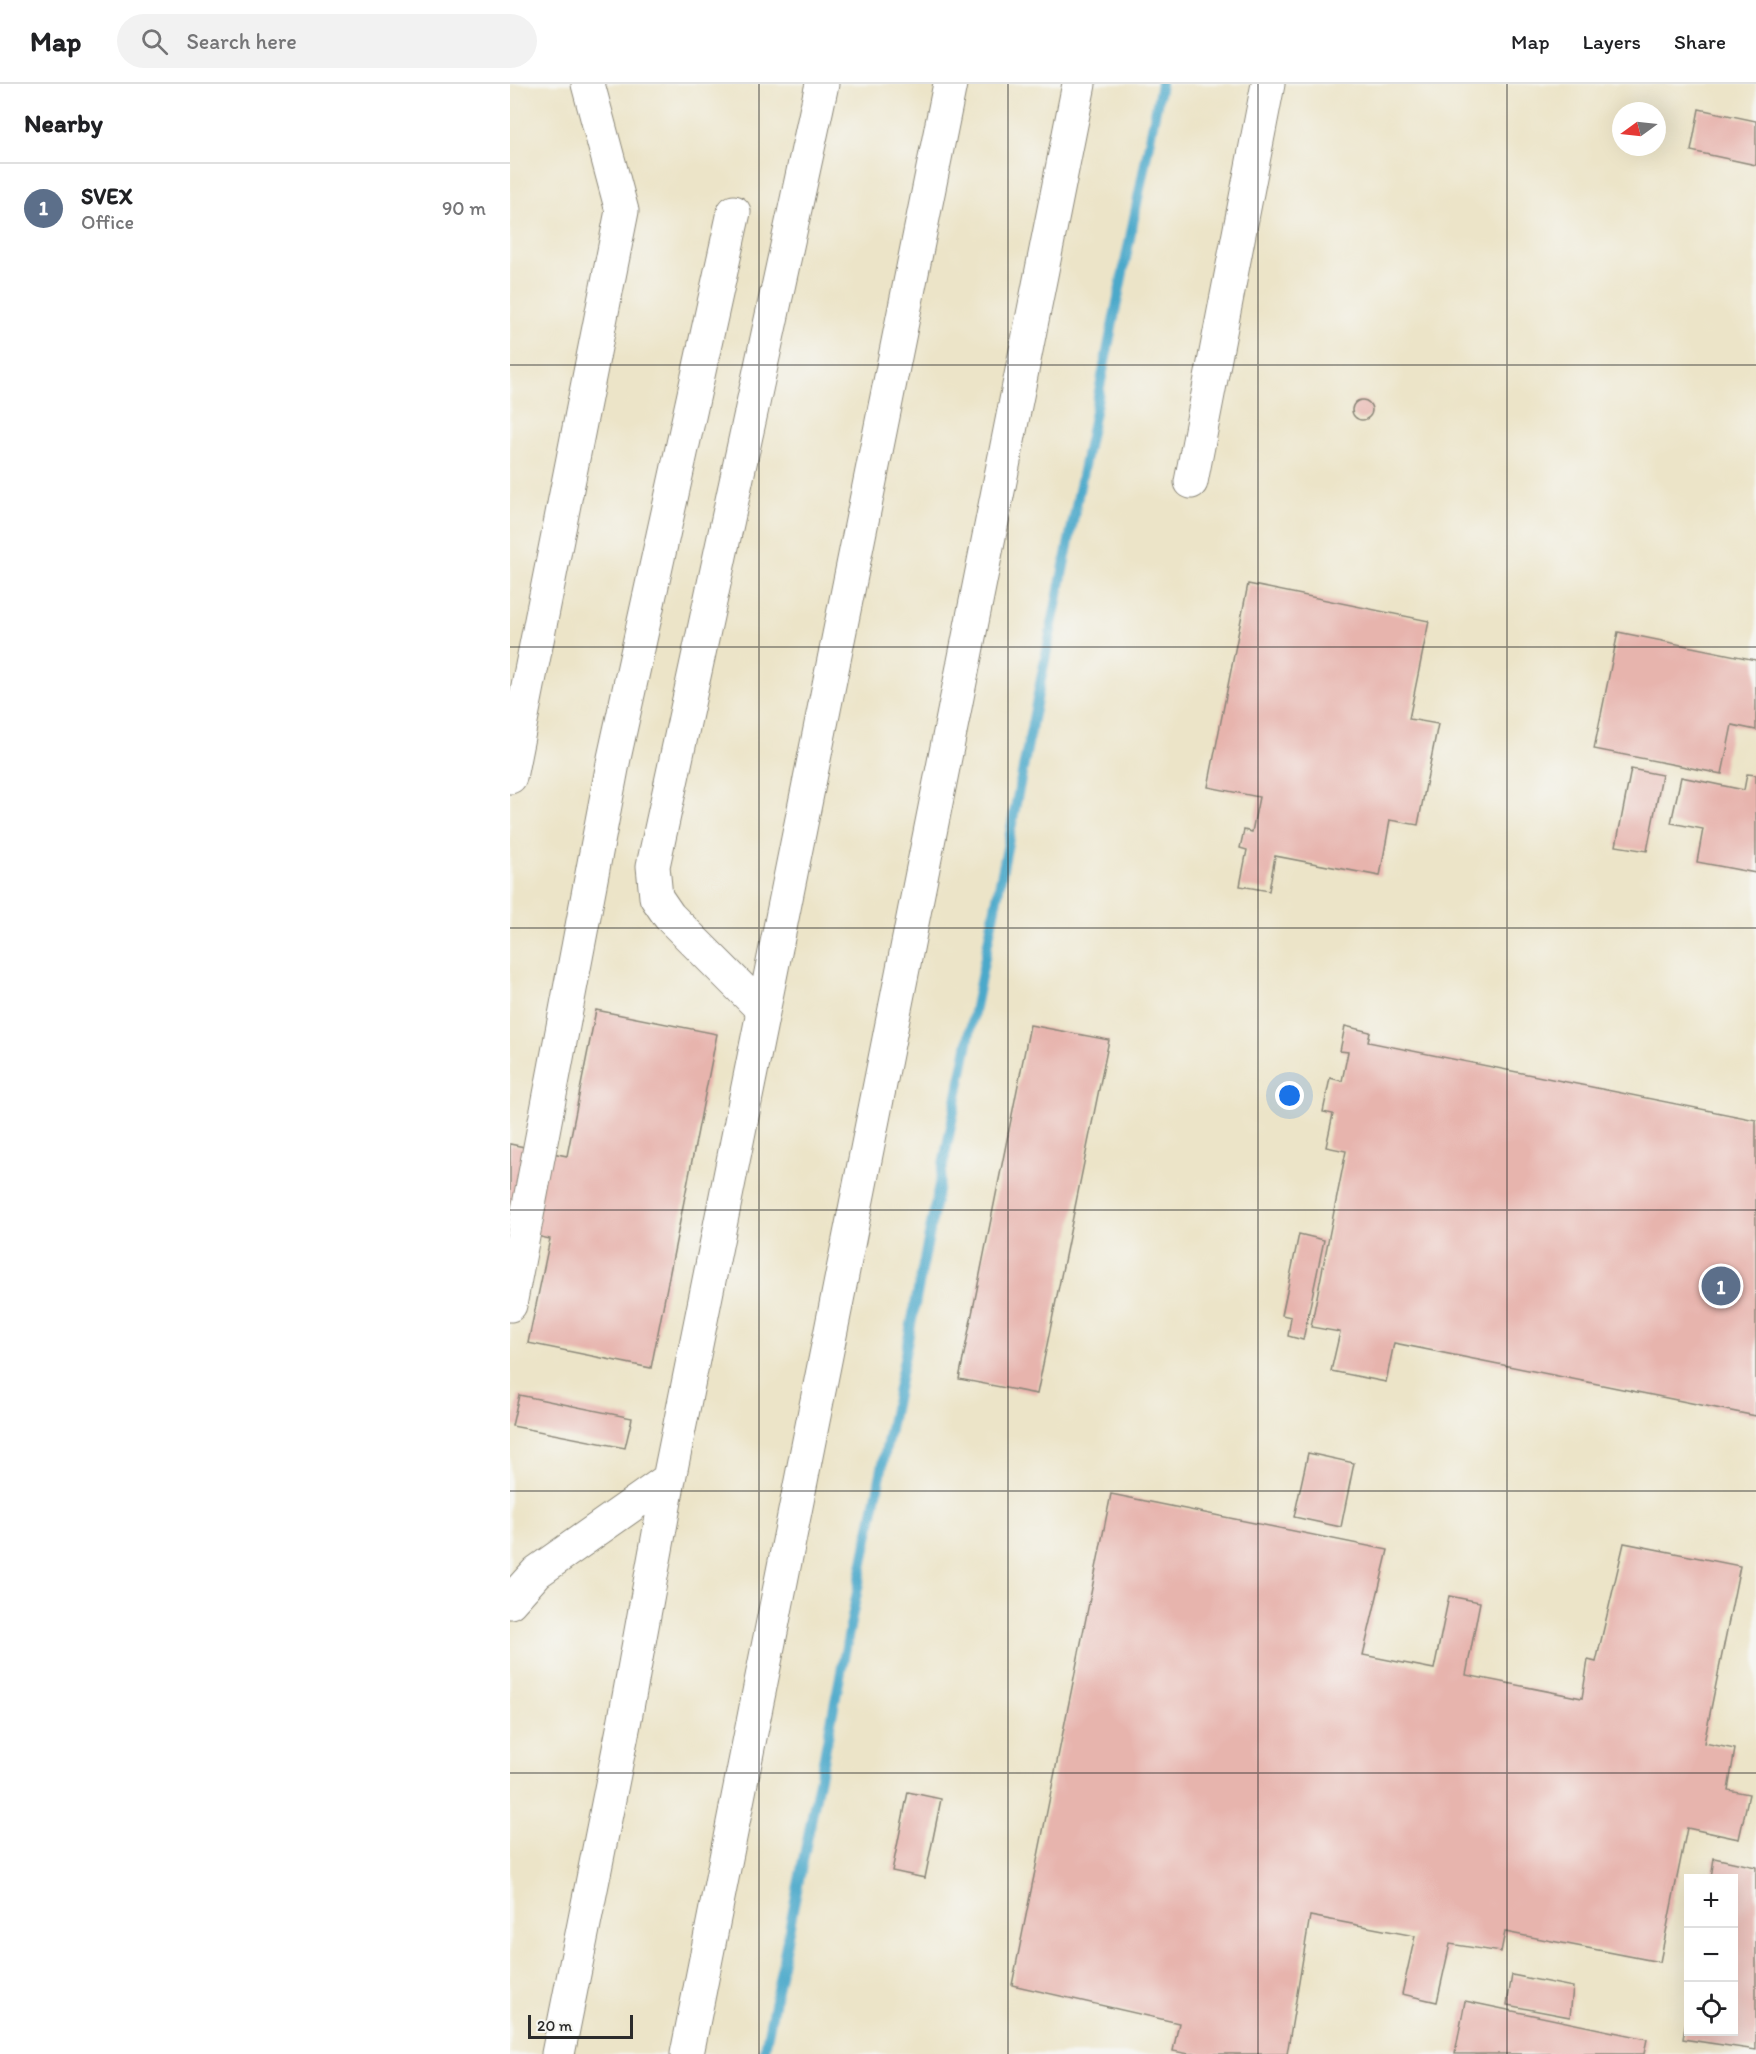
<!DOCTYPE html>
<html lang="en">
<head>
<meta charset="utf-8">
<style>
	:root { --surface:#fff; --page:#f2f2f2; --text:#202124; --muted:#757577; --line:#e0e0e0; --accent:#db2777 }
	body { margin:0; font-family:Itim,sans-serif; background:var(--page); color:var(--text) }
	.controls { position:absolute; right:18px; bottom:18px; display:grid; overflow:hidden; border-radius:0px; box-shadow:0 6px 24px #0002 }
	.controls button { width:54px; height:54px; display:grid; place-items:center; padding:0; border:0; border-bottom:2px solid var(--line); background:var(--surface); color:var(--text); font:30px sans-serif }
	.compass { position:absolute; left:1102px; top:18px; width:54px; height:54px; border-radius:50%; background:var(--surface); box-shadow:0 6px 24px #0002; rotate:255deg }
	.scale { position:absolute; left:18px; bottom:15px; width:105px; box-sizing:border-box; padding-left:6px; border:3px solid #2b2b2b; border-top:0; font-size:16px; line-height:21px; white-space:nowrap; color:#2b2b2b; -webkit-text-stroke:4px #f6f6f2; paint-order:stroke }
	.you { position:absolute; left:780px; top:1012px; width:21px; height:21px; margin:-15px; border:4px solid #fff; border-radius:50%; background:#1a73e8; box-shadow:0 0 0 9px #1a73e833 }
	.badge { display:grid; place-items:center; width:39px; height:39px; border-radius:50%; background:var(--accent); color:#fff; font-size:20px; font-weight:700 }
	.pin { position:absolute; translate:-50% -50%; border:3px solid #fff; box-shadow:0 2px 6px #0006 }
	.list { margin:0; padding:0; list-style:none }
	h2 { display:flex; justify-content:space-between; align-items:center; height:78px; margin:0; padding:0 24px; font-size:26px }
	h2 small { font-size:20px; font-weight:400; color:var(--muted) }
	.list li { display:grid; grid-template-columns:39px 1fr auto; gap:18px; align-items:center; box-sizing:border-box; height:90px; padding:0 24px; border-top:2px solid var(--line) }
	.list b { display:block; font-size:22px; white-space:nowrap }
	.list p { margin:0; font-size:20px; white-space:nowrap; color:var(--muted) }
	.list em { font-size:20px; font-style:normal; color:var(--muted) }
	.icon { flex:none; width:33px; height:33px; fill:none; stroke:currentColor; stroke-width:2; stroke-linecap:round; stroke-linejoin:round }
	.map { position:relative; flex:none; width:1246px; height:1970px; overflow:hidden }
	header { display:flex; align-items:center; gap:36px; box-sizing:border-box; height:84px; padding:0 30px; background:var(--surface); border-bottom:2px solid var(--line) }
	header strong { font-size:28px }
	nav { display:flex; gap:33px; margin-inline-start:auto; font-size:21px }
	.search { width:420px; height:54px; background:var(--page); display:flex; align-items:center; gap:15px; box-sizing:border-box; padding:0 21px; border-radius:33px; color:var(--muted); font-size:22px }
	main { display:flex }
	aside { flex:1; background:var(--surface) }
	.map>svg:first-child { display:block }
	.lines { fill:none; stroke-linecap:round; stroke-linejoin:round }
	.stream { stroke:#4ba9ca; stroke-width:10 }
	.building { fill:#e7b4ad }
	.minor-casing { stroke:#8c887a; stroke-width:35 }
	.minor { stroke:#fff; stroke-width:33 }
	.grid { fill:none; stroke:#2b2b2b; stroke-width:1.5; stroke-opacity:0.55 }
</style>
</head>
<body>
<header>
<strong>Map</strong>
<div class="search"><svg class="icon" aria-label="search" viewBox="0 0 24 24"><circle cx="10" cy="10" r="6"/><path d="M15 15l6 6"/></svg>Search here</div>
<nav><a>Map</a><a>Layers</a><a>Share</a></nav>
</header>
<main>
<aside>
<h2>Nearby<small></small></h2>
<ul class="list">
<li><span class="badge" style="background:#5c6f8a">1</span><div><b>SVEX</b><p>Office</p></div><em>90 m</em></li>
</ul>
</aside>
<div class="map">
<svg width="1246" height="1970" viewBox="0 0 1246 1970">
	<rect width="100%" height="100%" fill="#f6f6f2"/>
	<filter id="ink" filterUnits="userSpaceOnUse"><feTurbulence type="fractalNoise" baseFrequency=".0167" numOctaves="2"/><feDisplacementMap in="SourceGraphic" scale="12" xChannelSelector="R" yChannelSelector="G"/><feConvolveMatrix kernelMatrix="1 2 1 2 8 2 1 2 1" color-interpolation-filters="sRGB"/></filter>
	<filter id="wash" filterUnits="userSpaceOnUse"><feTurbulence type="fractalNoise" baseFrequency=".008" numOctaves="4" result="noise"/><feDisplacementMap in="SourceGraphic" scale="24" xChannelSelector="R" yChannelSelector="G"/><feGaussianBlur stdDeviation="1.35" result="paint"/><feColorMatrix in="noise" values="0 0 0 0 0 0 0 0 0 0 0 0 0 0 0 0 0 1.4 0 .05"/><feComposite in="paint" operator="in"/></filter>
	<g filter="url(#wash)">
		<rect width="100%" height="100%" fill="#ece4c8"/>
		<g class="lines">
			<path class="stream" d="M254 1970 651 0"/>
		</g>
		<g id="blocks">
			<path class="building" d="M1189 25 1246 37V81L1181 67Z
				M842 326a10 10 0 1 1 20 0a10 10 0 1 1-20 0Z
				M738 500 919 537 899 635 928 640 908 741 880 736 870 792 765 772 759 807 730 802 737 766 730 764 734 746 742 748 749 713 698 703Z
				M1108 548 1246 576V646L1222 641 1212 690 1084 665Z
				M1121 685 1152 691 1137 767 1106 762Z
				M1237 690 1246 691V789L1187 778 1193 745 1161 739 1171 693 1234 706Z
				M86 926 207 950 141 1284 18 1259 40 1155 0 1146V1060L57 1072Z
				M520 941 599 956 527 1310 449 1295Z
				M835 942 860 948 858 958 1246 1036V1332L884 1259 876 1298 821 1287 830 1248 801 1243 836 1067 816 1063 823 1030 813 1028 820 994 832 997 838 968 830 967Z
				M789 1150 814 1156 793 1256 778 1252 781 1233 772 1231Z
				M9 1311 122 1334 115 1364 2 1342Z
				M798 1369 844 1379 831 1443 784 1433Z
				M601 1410 878 1466 853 1571 924 1585 939 1512 970 1518 956 1591 1072 1614 1078 1576 1086 1578 1114 1459 1230 1482 1194 1659 1225 1665 1218 1706 1239 1710 1229 1755 1177 1744 1150 1878 995 1848 991 1868 940 1860 927 1918 892 1910 905 1852 800 1832 777 1970H679L663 1967 669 1939 502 1901Z
				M398 1708 431 1715 415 1794 382 1787Z
				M1204 1774 1246 1783V1966L1173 1955 1177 1931 1178 1948H1224V1794H1201Z
				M1002 1891 1063 1903 1060 1933 997 1921Z
				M955 1917 1137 1955 1134 1970H945Z"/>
		</g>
	</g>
	<g filter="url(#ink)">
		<use href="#blocks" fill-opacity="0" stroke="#8c887a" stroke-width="1.5"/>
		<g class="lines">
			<defs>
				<path id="minor" d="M681 398 758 0
					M0 693 112 127 78 0
					M253 926 159 832 146 813 143 782 312 0
					M0 1221 104 674 224 128
					M0 1518 27 1488 159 1395
					M48 1970 114 1640 159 1395 440 0
					M177 1970 569 0"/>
			</defs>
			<use href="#minor" class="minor-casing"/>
			<use href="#minor" class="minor"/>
		</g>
	</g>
	<path class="grid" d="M249 0V1970M498 0V1970M748 0V1970M997 0V1970M0 281H1246M0 563H1246M0 844H1246M0 1126H1246M0 1407H1246M0 1689H1246"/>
</svg>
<div class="controls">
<button>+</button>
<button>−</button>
<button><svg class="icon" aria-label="locate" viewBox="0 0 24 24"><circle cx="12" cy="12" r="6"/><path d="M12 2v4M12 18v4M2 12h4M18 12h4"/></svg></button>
</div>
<svg class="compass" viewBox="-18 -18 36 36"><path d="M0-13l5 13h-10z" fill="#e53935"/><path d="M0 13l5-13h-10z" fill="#757577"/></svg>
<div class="scale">20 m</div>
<div class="you"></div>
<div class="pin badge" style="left:1211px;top:1202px;background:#5c6f8a">1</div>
</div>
</main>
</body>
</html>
